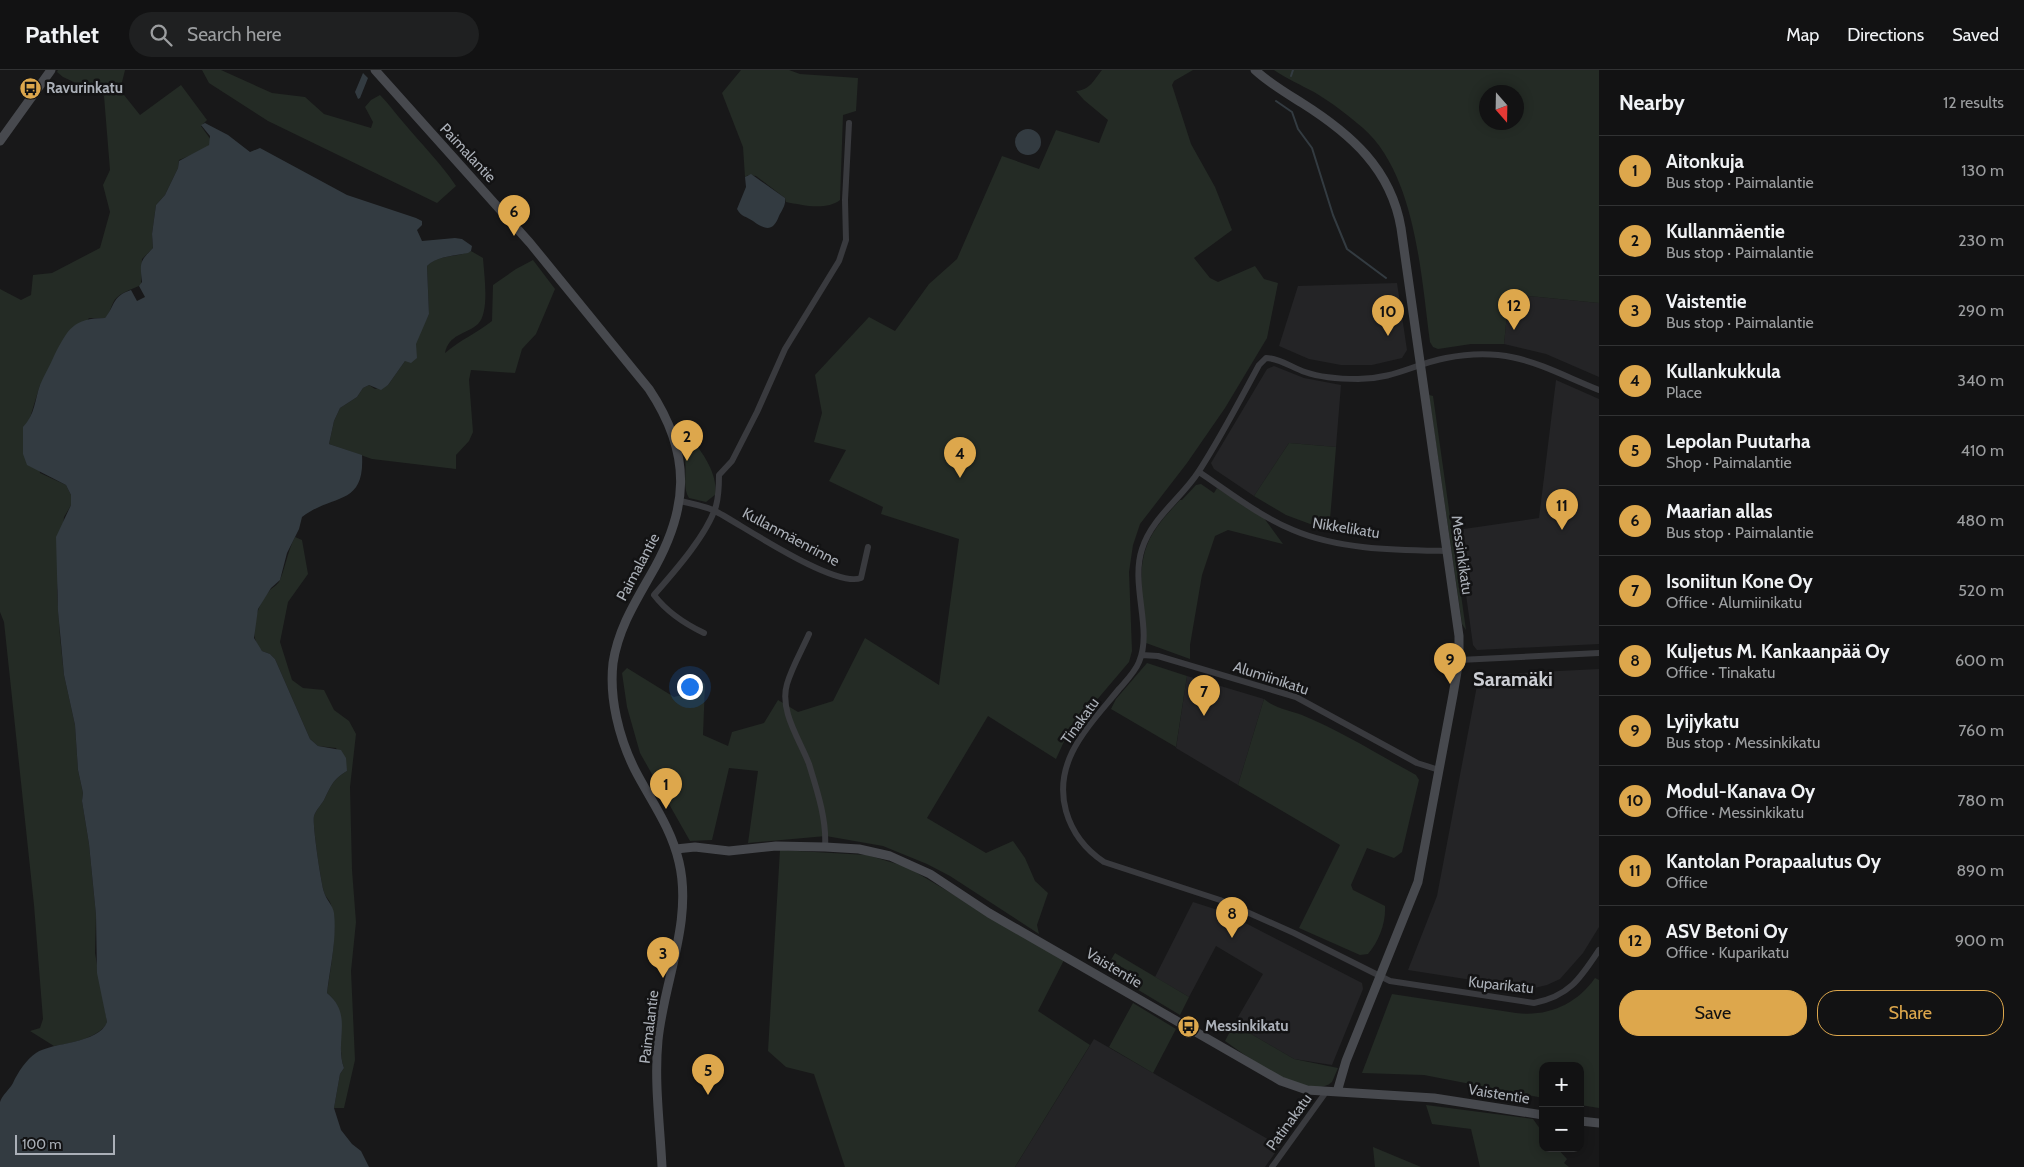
<!DOCTYPE html>
<html lang="en">
<head>
<meta charset="utf-8">
<style>
	:root { --surface:#121213; --page:#1f2021; --text:#f1f3f6; --muted:#9c9ea0; --line:#313233; --accent:#dda74c }
	body { margin:0; font-family:Cabin,sans-serif; background:var(--page); color:var(--text) }
	.controls { position:absolute; right:15px; bottom:15px; display:grid; overflow:hidden; border-radius:10px; box-shadow:0 2px 12px #0003 }
	.controls button { width:45px; height:45px; display:grid; place-items:center; padding:0; border:0; border-bottom:1px solid var(--line); background:var(--surface); color:var(--text); font:25px sans-serif }
	.compass { position:absolute; left:1479px; top:15px; width:45px; height:45px; border-radius:50%; background:var(--surface); box-shadow:0 2px 12px #0003; rotate:160deg }
	.scale { position:absolute; left:15px; bottom:12px; width:100px; box-sizing:border-box; padding-left:5px; border:2px solid #abb0b8; border-top:0; font-size:14px; line-height:18px; white-space:nowrap; color:#abb0b8; -webkit-text-stroke:4px #131314; paint-order:stroke }
	.you { position:absolute; left:689px; top:616px; width:18px; height:18px; margin:-12px; border:4px solid #fff; border-radius:50%; background:#1a73e8; box-shadow:0 0 0 8px #1a73e833 }
	.badge { display:grid; place-items:center; width:32px; height:32px; border-radius:50%; background:var(--accent); color:#111; font-size:16px; font-weight:700 }
	.pin { position:absolute; translate:-50% -41px; filter:drop-shadow(0 1px 2px #0008) }
	.pin::after { content:''; position:absolute; top:26px; width:18px; height:15px; background:inherit; clip-path:polygon(0 0,100% 0,50% 100%) }
	.list { margin:0; padding:0; list-style:none }
	h2 { display:flex; justify-content:space-between; align-items:center; height:65px; margin:0; padding:0 20px; font-size:21px }
	h2 small { font-size:16px; font-weight:400; color:var(--muted) }
	.list li { display:grid; grid-template-columns:32px 1fr auto; gap:15px; align-items:center; box-sizing:border-box; height:70px; padding:0 20px; border-top:1px solid var(--line) }
	.list b { display:block; font-size:19px; white-space:nowrap }
	.list p { margin:0; font-size:16px; white-space:nowrap; color:var(--muted) }
	.list em { font-size:16px; font-style:normal; color:var(--muted) }
	.actions { display:flex; gap:10px; padding:15px 20px }
	.actions a { flex:1; padding:11px 0; border:1px solid var(--accent); border-radius:20px; text-align:center; font-size:18px; color:var(--accent) }
	.actions .main { background:var(--accent); color:#111 }
	.icon { flex:none; width:28px; height:28px; fill:none; stroke:currentColor; stroke-width:2; stroke-linecap:round; stroke-linejoin:round }
	.map { position:relative; flex:none; width:1599px; height:1097px; overflow:hidden }
	header { display:flex; align-items:center; gap:30px; box-sizing:border-box; height:70px; padding:0 25px; background:var(--surface); border-bottom:1px solid var(--line) }
	header strong { font-size:24px }
	nav { display:flex; gap:28px; margin-inline-start:auto; font-size:18px }
	.search { width:350px; height:45px; background:var(--page); display:flex; align-items:center; gap:12px; box-sizing:border-box; padding:0 18px; border-radius:28px; color:var(--muted); font-size:19px }
	main { display:flex }
	aside { flex:1; background:var(--surface) }
	.map>svg:first-child { display:block }
	.built { fill:#242426 }
	.green { fill:#242b25; fill-rule:evenodd }
	.water { fill:#333b41 }
	.lines { fill:none; stroke-linecap:round; stroke-linejoin:round }
	.stream { stroke:#333b41; stroke-width:2 }
	.street { stroke:#393a3e; stroke-width:6 }
	.secondary { stroke:#47494e; stroke-width:9 }
	.labels { text-anchor:middle; stroke-width:5; stroke-linejoin:round; paint-order:stroke }
	.poi-label { font-size:15px; font-weight:bold; fill:#abb0b8; stroke:#131314; text-anchor:start }
	.street-label { font-size:15px; fill:#abb0b8; stroke:#131314 }
	.district-label { font-size:20px; font-weight:bold; fill:#ccced4; stroke:#131314 }
</style>
</head>
<body>
<header>
<strong>Pathlet</strong>
<div class="search"><svg class="icon" aria-label="search" viewBox="0 0 24 24"><circle cx="10" cy="10" r="6"/><path d="M15 15l6 6"/></svg>Search here</div>
<nav><a>Map</a><a>Directions</a><a>Saved</a></nav>
</header>
<main>
<div class="map">
<svg width="1599" height="1097" viewBox="0 0 1599 1097">
	<rect width="100%" height="100%" fill="#181819"/>
	<path class="built" d="M1397 213 1407 280 1402 288 1372 295H1341L1309 289 1279 276 1298 216Z
		M1509 224 1599 233V307L1546 284 1504 274Z
		M1274 296 1304 308 1341 315 1336 377 1289 373 1254 426 1214 399 1211 393 1267 299Z
		M1556 310 1599 329V574L1477 580 1473 575 1457 460 1539 448Z
		M1599 599V857L1583 883 1560 909 1547 915 1530 919 1408 900 1437 826 1479 605Z
		M1187 606 1264 629 1238 715 1176 678Z
		M1193 832 1224 842 1362 913 1363 919 1332 995 1294 989 1234 954 1263 904 1216 876 1189 927 1155 907Z
		M1094 969 1280 1076 1265 1097H1015Z"/>
	<path class="green" d="M58 0H125L120 20 140 45 181 15 207 50 201 56 211 70 207 79 179 90 178 98 165 125 156 135 152 164 153 178 142 189 141 215C131 220 117 223 113 233 110 239 110 243 105 248H89L40 315 29 351 40 403 66 415 71 425V435L64 447 57 521 60 567 64 605 75 655 78 700 83 723 82 731 89 774 96 845 95 883 107 952C102 967 69 974 54 976L30 961 40 958 43 949 34 835 4 552 0 542V219L21 230 31 225 33 205 52 203 100 178 110 142 103 115 110 100 104 26 63 7 57 2Z
		M202 0H221L272 23 305 27 324 44 371 58 373 52 365 37 371 30 380 25C389 34 395 43 403 52 421 74 441 93 456 116L437 133 268 51 209 13Z
		M741 0H789L800 4 858 8 856 41 843 45 840 130C826 141 802 135 786 132L785 128 756 106 748 105 745 107 743 77 722 23Z
		M1102 0H1193L1174 11 1172 15 1191 74 1215 117 1232 160 1194 188 1210 208 1218 212 1255 196 1264 209 1278 213 1267 268 1225 338 1187 393 1140 454 1133 475 1129 502 1132 581 1129 592 1067 665 1056 689 988 646 927 748 986 783 1013 771 1025 788 1035 811 1048 823 1037 855 1039 864 950 806 927 794 883 776 826 766 748 773 758 701 729 698 712 770 690 771 640 683 627 637 622 603 627 598 674 627 681 625 690 605 705 614 703 665 728 676 732 662 764 653 778 630 798 642 833 631 865 568 939 615 959 469 881 444 883 437 829 411 846 380 814 372 822 343 815 305 869 247 895 261 929 214 957 189 1002 86 1039 99 1056 60 1099 73 1108 50 1084 30 1076 21C1090 20 1094 10 1102 0Z
		M1274 0H1599V233L1509 224 1504 274H1471L1438 279 1433 277 1430 272C1421 206 1416 105 1363 58 1349 46 1331 32 1314 22 1301 15 1287 9 1274 0ZM1486 22H1516V52H1486Z
		M471 181 483 188C484 204 490 242 478 254 465 265 449 264 445 283 460 270 477 263 492 251L493 215 516 199 533 190 555 219 536 264 522 279 515 303 471 300 469 310 473 362 469 371 456 385V399L372 389 329 374 334 351 340 338 357 327 363 318 369 315 375 319 388 315 405 291 429 244 427 196C438 184 457 188 471 181Z
		M1429 325 1433 326 1466 560 1462 554Z
		M692 369C705 387 716 401 716 424L706 432 689 428C680 414 691 396 681 375Z
		M1289 373 1336 377 1329 461 1286 445 1254 426Z
		M1201 414 1214 423 1217 418 1264 448 1283 474 1228 460 1215 466 1202 505 1190 575V589L1146 573C1144 538 1133 495 1153 463 1160 451 1171 440 1180 430H1182L1196 415Z
		M295 467 302 470 308 504 288 532 280 572 292 610 303 618 324 620 334 640 349 651 356 664 350 717 352 800 356 852 351 901 355 990 344 1038H334L340 1004 344 998C335 974 351 942 327 923 330 900 339 858 331 835 330 830 325 827 324 822 321 813 312 753 314 746 316 740 321 735 324 730 331 716 333 709 347 701L336 678 318 676 310 669 275 589 270 584 262 581C246 565 257 535 270 520 273 517 276 516 279 512 285 500 287 482 295 467Z
		M1147 593 1187 606 1176 677 1111 639 1116 629Z
		M1264 629C1276 639 1288 640 1302 645 1341 661 1379 685 1416 705L1419 710 1402 782 1394 788 1367 778 1351 815 1353 820 1385 836C1386 853 1379 871 1368 884L1360 885 1299 858 1340 775 1238 715Z
		M780 780 867 785 907 797 1064 890 1038 941 1090 975 1015 1097H845L814 1004 786 997 768 981Z
		M1115 883 1189 927 1180 945 1105 900Z
		M1595 908 1599 910V1038L1580 1035V996H1543V1028L1424 1005 1362 1003 1392 924 1516 943C1548 947 1577 934 1595 908Z
		M1133 933 1176 959 1153 1003 1109 977Z
		M1234 954 1294 989 1338 998 1332 1012C1308 1033 1246 986 1225 971Z
		M1426 1035 1533 1049 1543 1063V1078H1557L1567 1089 1564 1093 1569 1097H1480L1471 1059 1432 1054Z
		M1373 1077 1421 1097H1375Z"/>
	<path class="water" d="M363 3 368 8 360 28 358 29 355 22Z
		M205 53 228 65 250 82 260 78 347 125 416 148 422 151V155L417 160 422 171 455 168 462 169 472 176 471 181 468 183C454 186 437 186 427 196L429 244 416 274 417 288 411 293 405 291 388 315 381 320 369 315 363 318 357 327 340 338 334 351 329 374 362 385C365 437 333 423 302 447L299 459 287 483 280 510 271 518 258 539 254 568 262 581 270 584 275 589 310 669 318 676 341 680 346 688 347 701C333 709 331 716 324 730 321 735 316 740 314 746 312 753 321 813 324 822 326 830 333 835 334 843 337 869 330 897 327 923 354 945 334 971 344 998L340 1004 334 1038 341 1060 352 1074 361 1081 369 1097H0C0 1083 0 1043 0 1032 2 1025 10 1019 13 1013 18 1002 26 990 36 983 52 972 99 974 107 952L97 903 96 845 89 774 82 731 83 723 78 700 75 655 64 605 58 541 56 467 71 435V425L66 415 27 395 23 384V357C35 345 35 329 40 315 44 305 50 296 54 286 68 259 73 248 105 248 115 236 112 226 131 220L137 231 145 227 139 216 142 212C140 193 139 192 153 178L152 164 156 135 165 125 178 98 179 91 209 75 210 66 201 55Z
		M1015 72a13 13 0 1 1 26 0a13 13 0 1 1-26 0Z
		M751 104 785 128C786 135 782 140 779 146 773 162 765 160 753 151 746 146 741 147 737 139L746 117 745 107Z"/>
	<g class="lines">
		<path class="stream" d="M1291 6 1293 0
			M1276 31 1292 42 1298 59 1312 78 1333 145 1347 179 1386 208"/>
		<path class="street" d="M1599 320C1542 297 1511 275 1446 288 1414 294 1394 309 1358 309 1340 309 1322 308 1305 302 1293 298 1279 288 1266 288L1259 295C1240 330 1221 367 1199 401 1182 428 1152 447 1142 479 1130 515 1153 560 1139 592 1135 602 1126 611 1119 619 1090 655 1052 690 1066 741 1072 762 1086 780 1104 792L1220 830 1294 863 1390 911 1534 933C1569 926 1580 909 1599 880
			M1199 402C1229 422 1259 446 1293 460 1340 480 1397 480 1447 481
			M680 431C692 434 706 436 717 442 745 457 834 518 861 508L868 477
			M704 563C685 554 667 542 654 525 674 502 707 465 716 436 719 425 719 415 719 405L732 391 757 342 785 279 839 191 846 170 845 130 849 53
			M809 564C802 580 792 597 787 614 779 641 800 670 809 694 817 720 827 750 825 777
			M1142 585 1158 586 1296 627 1417 693 1439 700
			M1459 590 1599 583
			M1272 1097 1326 1022"/>
		<path class="secondary" d="M375 0 530 173 649 319C693 385 689 440 650 506 634 534 618 560 613 593 609 628 619 668 635 700 651 731 671 757 679 792 693 851 664 911 658 970 654 1012 660 1055 662 1097
			M1255 0C1269 13 1286 23 1302 33 1351 64 1391 99 1401 158L1459 566V590L1453 625 1418 812 1346 991 1337 1022
			M0 71 51 0
			M676 779 695 777 729 781 776 776 825 777 859 779 890 786 930 804 989 843 1281 1011 1307 1020 1434 1028 1543 1045
			M1580 1051 1599 1053"/>
	</g>
	<defs>
		<symbol id="bus-disc" viewBox="-11 -11 22 22"><circle r="9.5" fill="#dda74c" stroke="#131314"/><path d="M-5-6H5V4H4V6H2V4H-2V6H-4V4H-5ZM-3.5-4V0h7V-4ZM-3.5 1.2v1.5H-2V1.2ZM2 1.2v1.5H3.5V1.2Z" fill="#111"/></symbol>
	</defs>
	<g fill-rule="evenodd">
		<use href="#bus-disc" x="18" y="6" width="25" height="25"/>
		<use href="#bus-disc" x="1176" y="944" width="25" height="25"/>
	</g>
	<g class="labels">
		<g class="poi-label">
			<text x="46" y="23">Ravurinkatu</text>
			<text x="1205" y="961">Messinkikatu</text>
		</g>
		<g class="street-label">
			<text transform="translate(468 83) rotate(47)" y="5">Paimalantie</text>
			<text transform="translate(1346 458) rotate(9)" y="5">Nikkelikatu</text>
			<text transform="translate(791 467) rotate(28)" y="5">Kullanmäenrinne</text>
			<text transform="translate(1462 485) rotate(82)" y="5">Messinkikatu</text>
			<text transform="translate(638 497) rotate(-62)" y="5">Paimalantie</text>
			<text transform="translate(1271 608) rotate(18)" y="5">Alumiinikatu</text>
			<text transform="translate(1080 651) rotate(-54)" y="5">Tinakatu</text>
			<text transform="translate(1114 898) rotate(31)" y="5">Vaistentie</text>
			<text transform="translate(1501 915) rotate(6)" y="5">Kuparikatu</text>
			<text transform="translate(649 957) rotate(-83)" y="5">Paimalantie</text>
			<text transform="translate(1499 1024) rotate(9)" y="5">Vaistentie</text>
			<text transform="translate(1289 1052) rotate(-54)" y="5">Patinakatu</text>
		</g>
		<g class="district-label">
			<text x="1513" y="616">Saramäki</text>
		</g>
	</g>
</svg>
<div class="controls">
<button>+</button>
<button>−</button>
</div>
<svg class="compass" viewBox="-18 -18 36 36"><path d="M0-13l5 13h-10z" fill="#e53935"/><path d="M0 13l5-13h-10z" fill="#9c9ea0"/></svg>
<div class="scale">100 m</div>
<div class="you"></div>
<div class="pin badge" style="left:666px;top:739px">1</div>
<div class="pin badge" style="left:687px;top:391px">2</div>
<div class="pin badge" style="left:663px;top:908px">3</div>
<div class="pin badge" style="left:960px;top:408px">4</div>
<div class="pin badge" style="left:708px;top:1025px">5</div>
<div class="pin badge" style="left:514px;top:166px">6</div>
<div class="pin badge" style="left:1204px;top:646px">7</div>
<div class="pin badge" style="left:1232px;top:868px">8</div>
<div class="pin badge" style="left:1450px;top:614px">9</div>
<div class="pin badge" style="left:1388px;top:266px">10</div>
<div class="pin badge" style="left:1562px;top:460px">11</div>
<div class="pin badge" style="left:1514px;top:260px">12</div>
</div>
<aside>
<h2>Nearby<small>12 results</small></h2>
<ul class="list">
<li><span class="badge">1</span><div><b>Aitonkuja</b><p>Bus stop · Paimalantie</p></div><em>130 m</em></li>
<li><span class="badge">2</span><div><b>Kullanmäentie</b><p>Bus stop · Paimalantie</p></div><em>230 m</em></li>
<li><span class="badge">3</span><div><b>Vaistentie</b><p>Bus stop · Paimalantie</p></div><em>290 m</em></li>
<li><span class="badge">4</span><div><b>Kullankukkula</b><p>Place</p></div><em>340 m</em></li>
<li><span class="badge">5</span><div><b>Lepolan Puutarha</b><p>Shop · Paimalantie</p></div><em>410 m</em></li>
<li><span class="badge">6</span><div><b>Maarian allas</b><p>Bus stop · Paimalantie</p></div><em>480 m</em></li>
<li><span class="badge">7</span><div><b>Isoniitun Kone Oy</b><p>Office · Alumiinikatu</p></div><em>520 m</em></li>
<li><span class="badge">8</span><div><b>Kuljetus M. Kankaanpää Oy</b><p>Office · Tinakatu</p></div><em>600 m</em></li>
<li><span class="badge">9</span><div><b>Lyijykatu</b><p>Bus stop · Messinkikatu</p></div><em>760 m</em></li>
<li><span class="badge">10</span><div><b>Modul-Kanava Oy</b><p>Office · Messinkikatu</p></div><em>780 m</em></li>
<li><span class="badge">11</span><div><b>Kantolan Porapaalutus Oy</b><p>Office</p></div><em>890 m</em></li>
<li><span class="badge">12</span><div><b>ASV Betoni Oy</b><p>Office · Kuparikatu</p></div><em>900 m</em></li>
</ul>
<div class="actions"><a class="main">Save</a><a>Share</a></div>
</aside>
</main>
</body>
</html>
